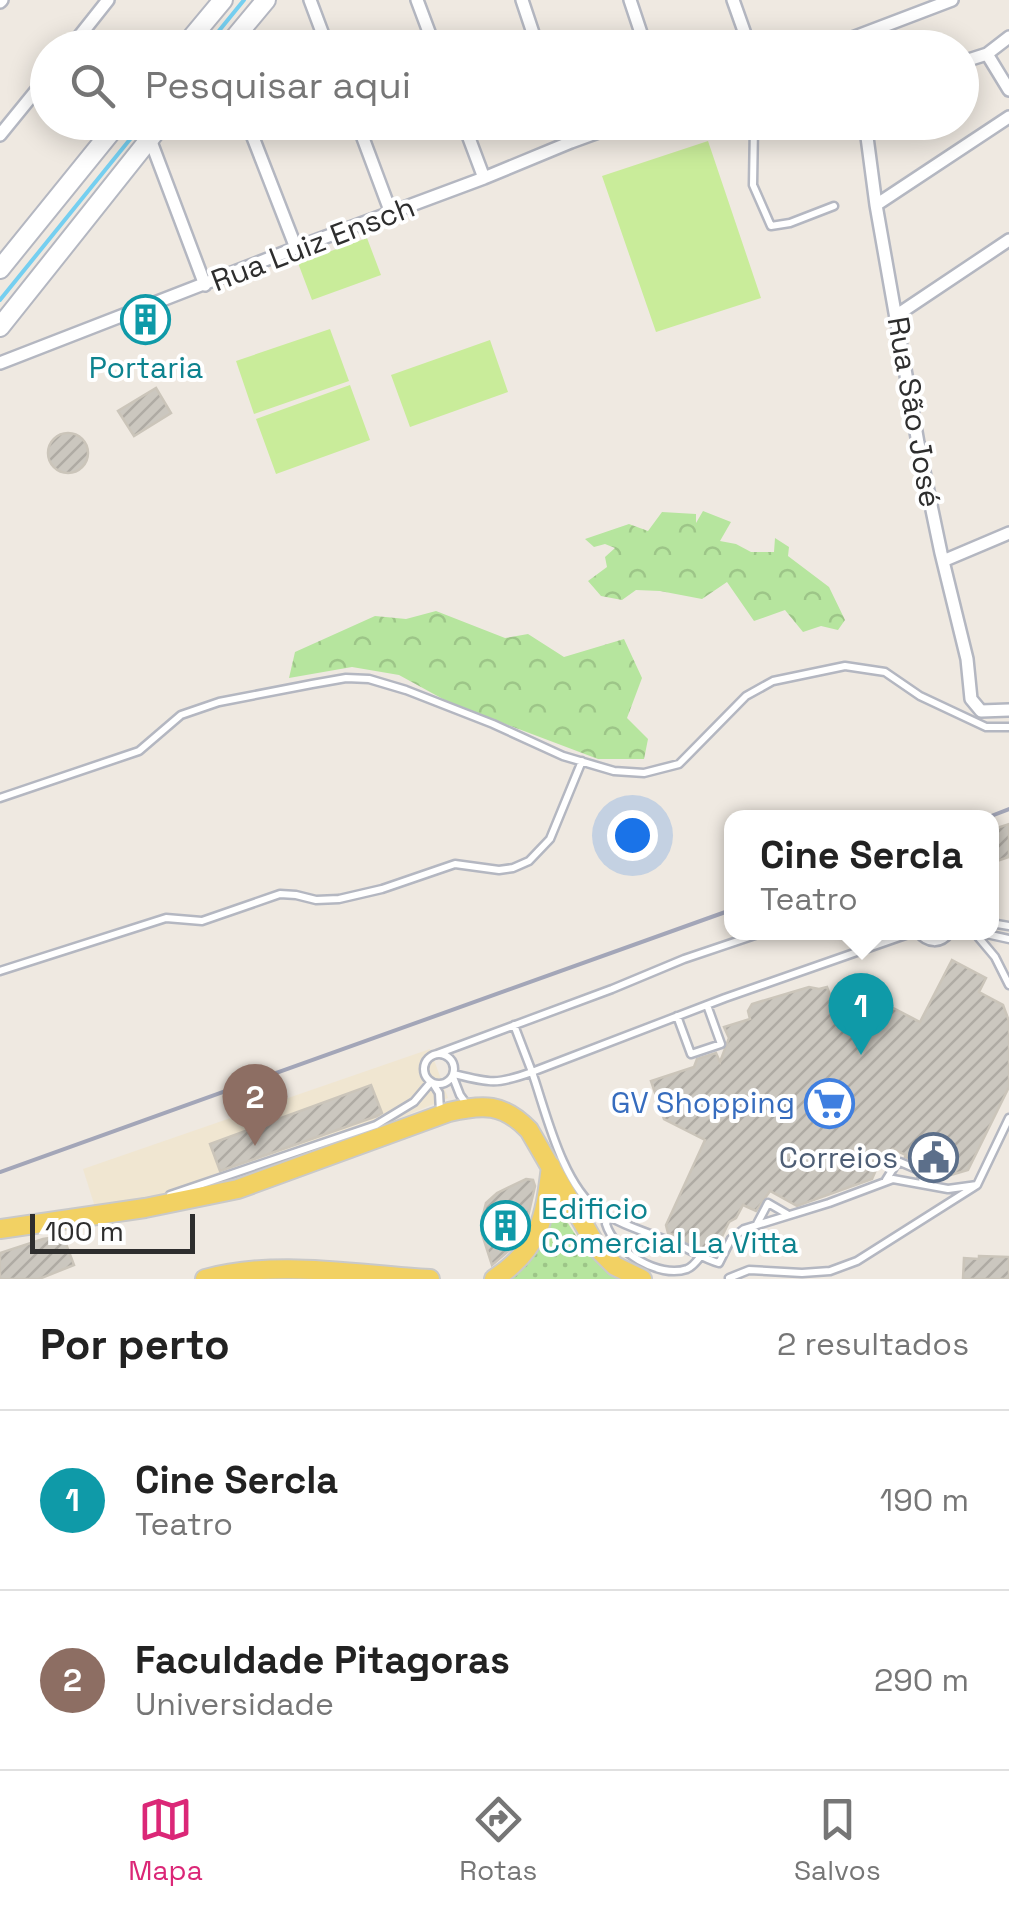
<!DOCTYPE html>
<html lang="pt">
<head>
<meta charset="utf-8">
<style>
	:root { --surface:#fff; --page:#f2f2f2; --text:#222; --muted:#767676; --line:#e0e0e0; --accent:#db2777 }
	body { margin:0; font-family:"Space Grotesk",sans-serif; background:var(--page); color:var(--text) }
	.scale { position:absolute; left:30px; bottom:25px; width:165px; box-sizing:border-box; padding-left:10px; border:5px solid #2e2e2e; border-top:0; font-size:28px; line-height:35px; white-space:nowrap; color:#2e2e2e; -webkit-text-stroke:8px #fff; paint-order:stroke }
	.you { position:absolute; left:632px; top:835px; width:35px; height:35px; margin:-25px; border:8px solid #fff; border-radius:50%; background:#1a73e8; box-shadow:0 0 0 15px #1a73e833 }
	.badge { display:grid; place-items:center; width:65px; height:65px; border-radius:50%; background:var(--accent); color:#fff; font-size:32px; font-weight:700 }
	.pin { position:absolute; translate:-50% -82px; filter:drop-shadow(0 2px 5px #0008) }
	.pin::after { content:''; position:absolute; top:52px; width:35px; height:30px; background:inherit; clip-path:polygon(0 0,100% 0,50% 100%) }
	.popup { position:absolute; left:724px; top:810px; width:275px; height:130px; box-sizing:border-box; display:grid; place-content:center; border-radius:20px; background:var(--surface); filter:drop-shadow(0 2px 8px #0005); font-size:32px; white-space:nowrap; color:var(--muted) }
	.popup b { font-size:38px; color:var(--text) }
	.popup::after { content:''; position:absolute; left:50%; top:100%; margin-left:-20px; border:20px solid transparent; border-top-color:var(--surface) }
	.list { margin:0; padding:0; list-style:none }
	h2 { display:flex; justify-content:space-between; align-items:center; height:130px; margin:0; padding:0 40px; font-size:42px }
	h2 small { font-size:32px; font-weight:400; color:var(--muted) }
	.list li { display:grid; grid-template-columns:65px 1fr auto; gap:30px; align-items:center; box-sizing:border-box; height:180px; padding:0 40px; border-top:2px solid var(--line) }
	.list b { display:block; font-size:38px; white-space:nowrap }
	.list p { margin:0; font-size:32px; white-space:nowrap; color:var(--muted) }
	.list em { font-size:32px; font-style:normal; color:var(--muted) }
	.icon { flex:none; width:55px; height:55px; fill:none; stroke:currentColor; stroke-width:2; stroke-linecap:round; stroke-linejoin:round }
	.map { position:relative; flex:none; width:1009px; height:1279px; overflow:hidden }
	.search { position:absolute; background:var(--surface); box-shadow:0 5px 25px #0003; left:30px; right:30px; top:30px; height:110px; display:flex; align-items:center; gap:25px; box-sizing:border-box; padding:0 35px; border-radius:55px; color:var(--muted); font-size:38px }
	.sheet { height:490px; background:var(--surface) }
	nav { display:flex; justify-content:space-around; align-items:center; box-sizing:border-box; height:140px; border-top:2px solid var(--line); background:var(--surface); font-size:28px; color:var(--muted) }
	nav a { display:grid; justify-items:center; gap:5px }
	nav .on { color:var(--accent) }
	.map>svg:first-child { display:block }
	.education { fill:#f0e6d1 }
	.grass { fill:url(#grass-dots) }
	.forest { fill:url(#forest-crowns) }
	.pitch { fill:#c9ec9a }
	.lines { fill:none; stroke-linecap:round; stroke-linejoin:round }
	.stream { stroke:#75cff0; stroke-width:4 }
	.building { fill:url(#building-hatch); stroke:#cbc5ba; stroke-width:2.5 }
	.service-casing { stroke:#b4b7c1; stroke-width:11 }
	.minor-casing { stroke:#b4b7c1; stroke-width:16 }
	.secondary-casing { stroke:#b4b7c1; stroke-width:22 }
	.primary-casing { stroke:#c9c9c9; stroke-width:22 }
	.service { stroke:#fff; stroke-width:6 }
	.minor { stroke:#fff; stroke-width:11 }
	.secondary { stroke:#fff; stroke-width:18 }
	.primary { stroke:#f2d163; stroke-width:18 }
	.rail { stroke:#a3a6b8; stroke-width:4 }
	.labels { text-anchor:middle; stroke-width:8; stroke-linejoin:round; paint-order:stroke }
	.street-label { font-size:30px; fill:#2e2e2e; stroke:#fff }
	.culture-label { font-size:30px; fill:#0d838f; stroke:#fff }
	.shop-label { font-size:30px; fill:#366cbe; stroke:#fff; text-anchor:end }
	.service-label { font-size:30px; fill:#4e5e75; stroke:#fff; text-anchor:end }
</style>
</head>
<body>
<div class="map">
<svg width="1009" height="1279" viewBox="0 0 1009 1279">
	<defs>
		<pattern id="grass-dots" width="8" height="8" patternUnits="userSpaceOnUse" patternTransform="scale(2.5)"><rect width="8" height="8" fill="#b6e59e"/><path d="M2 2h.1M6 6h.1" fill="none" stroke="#9dc588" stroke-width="1.8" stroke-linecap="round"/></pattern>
		<pattern id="forest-crowns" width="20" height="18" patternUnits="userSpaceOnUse" patternTransform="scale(2.5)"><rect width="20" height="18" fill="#b6e59e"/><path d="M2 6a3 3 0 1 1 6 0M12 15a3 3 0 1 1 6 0" fill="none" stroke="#9dc588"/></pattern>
		<pattern id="building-hatch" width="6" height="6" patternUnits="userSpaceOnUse" patternTransform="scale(2.5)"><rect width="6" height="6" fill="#cbc7bf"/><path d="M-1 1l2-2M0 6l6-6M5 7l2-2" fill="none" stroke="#afaba4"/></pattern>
	</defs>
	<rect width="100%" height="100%" fill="#efe9e1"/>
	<path class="education" d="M430 1049 448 1098 340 1143 178 1196 95 1207 83 1169Z"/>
	<path class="grass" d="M553 1194C568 1228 588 1257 618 1279H507Z"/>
	<path class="forest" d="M703 511 731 522 720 541 736 544 751 552H774L775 538 789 547 788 556 829 587 845 620 838 630 821 626 803 632 785 610 754 621 727 582 702 599 660 591 636 590 622 600 601 596 588 581 607 567 605 557 615 548 605 544 594 547 585 539 629 524 648 531 662 512 696 514V523Z
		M436 611 505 638 528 634 564 657 624 639 642 678 627 718 648 739 644 759H598L452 704 399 675 352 667 289 678 295 652 375 616 406 619Z"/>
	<path class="pitch" d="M708 141 761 298 656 332 602 176Z
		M367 238 381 275 312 300 298 263Z
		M330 329 349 381 254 414 236 361Z
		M490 340 508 392 410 427 391 375Z
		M350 385 370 440 276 474 256 419Z"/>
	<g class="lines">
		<path class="stream" d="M205 48 244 0
			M0 300 144 122"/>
	</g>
	<path class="building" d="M156 388 171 413 134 436 118 411Z
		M48 453a20 20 0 1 1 40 0a20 20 0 1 1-40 0Z
		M1009 824V857L991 863V830Z
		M952 960 986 978 979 992 1003 1005 1009 1021V1087L968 1170 951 1175 905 1157 906 1155 893 1149 883 1154 872 1179 797 1206 770 1191 756 1211 743 1205 736 1218 729 1222 715 1251 710 1252 668 1233 666 1225 705 1140 664 1119 651 1081 694 1067 697 1059 716 1053 720 1062 729 1038 724 1027 750 1019 748 1011 752 1004 809 987 819 989 827 987 836 1011 874 998 920 1022Z
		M371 1085 382 1113 377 1116 220 1171 210 1144Z
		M526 1179 533 1180 535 1186 526 1225 512 1248 492 1265 482 1234V1219L486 1203 497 1193Z
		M63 1236 74 1265 39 1279H0V1253L43 1239Z
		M979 1256 1009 1257V1279H963L964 1258 979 1259Z"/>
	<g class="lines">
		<defs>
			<path id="service" d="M762 122 754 126 753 185 771 226 790 223 834 206
				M0 798 139 751 181 715 219 702 312 684 346 678 369 679 406 690 493 724 563 756 614 771 644 773 679 764 746 696 773 681 845 666 885 672 920 696 986 727H1009
				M991 923 1009 926
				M914 932 725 998 532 1072C546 1112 562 1184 598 1210 619 1224 646 1232 669 1241 687 1247 701 1258 719 1263L731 1239 744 1229 829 1203 893 1179 948 1189 977 1185
				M917 932C927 945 941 946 951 932
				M974 932 995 957 1009 985
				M977 932 1009 939
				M0 971 166 918 202 921 280 894 296 895 316 900 339 899 382 889 455 864 499 870 513 868 529 861 550 839 582 761
				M677 1016 691 1054 721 1044 707 1005
				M424 1069a15 15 0 1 1 30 0a15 15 0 1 1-30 0Z
				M437 1054 612 989 684 959 764 932
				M454 1074C490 1083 496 1085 532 1072L514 1025
				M453 1077 460 1095 468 1106
				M434 1085 439 1093 440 1111
				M886 1180 896 1164 900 1162 921 1171 923 1183
				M170 1195 376 1125 414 1102 431 1082
				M609 1216 606 1224C614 1251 659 1279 687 1269 692 1267 697 1261 700 1257
				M757 1224 768 1203 787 1214
				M729 1278 749 1270 802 1273 830 1271 857 1261 977 1185 1009 1118"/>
			<path id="minor" d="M310 0 328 48
				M417 0 435 48
				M522 0 538 48
				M630 0 646 48
				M733 0 750 48
				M0 2 2 0
				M70 48 108 0
				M826 48 952 0
				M987 54 1009 90
				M962 62 987 54 1009 37
				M247 122 296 248
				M357 122 391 213
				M463 122 484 178
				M564 122 571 142
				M865 122 876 205 918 443 941 553 967 659 971 699 981 711 1009 710
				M0 135 48 76
				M150 139 205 285
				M876 205 1009 117
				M897 315 1009 240
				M0 363 296 248 484 178 571 142 626 122
				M943 561 1009 533"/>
			<path id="secondary" d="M183 48 223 0
				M226 48 266 0
				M0 269 119 122
				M0 327 163 122"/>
			<path id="primary" d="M0 1229 145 1208 238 1189 449 1112C483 1104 503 1103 529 1130L598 1249 615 1266 642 1279
				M205 1279C276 1259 357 1275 430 1279
				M494 1279C540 1249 545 1217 551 1166"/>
		</defs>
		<use href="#service" class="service-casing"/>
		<use href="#minor" class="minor-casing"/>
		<use href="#secondary" class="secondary-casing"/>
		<use href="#primary" class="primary-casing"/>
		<use href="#service" class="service"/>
		<use href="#minor" class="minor"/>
		<use href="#secondary" class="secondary"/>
		<use href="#primary" class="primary"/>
		<path class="rail" d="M986 818 1009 809
			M0 1172 731 910"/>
	</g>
	<defs>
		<symbol id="building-ring" viewBox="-11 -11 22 22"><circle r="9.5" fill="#fff" stroke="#0f9aa8" stroke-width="1.5"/><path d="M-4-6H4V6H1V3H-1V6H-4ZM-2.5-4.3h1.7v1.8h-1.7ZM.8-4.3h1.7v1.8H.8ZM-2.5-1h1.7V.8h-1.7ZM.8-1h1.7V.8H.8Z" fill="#0f9aa8"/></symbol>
		<symbol id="supermarket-ring" viewBox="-11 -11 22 22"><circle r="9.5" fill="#fff" stroke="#3f7fe0" stroke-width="1.5"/><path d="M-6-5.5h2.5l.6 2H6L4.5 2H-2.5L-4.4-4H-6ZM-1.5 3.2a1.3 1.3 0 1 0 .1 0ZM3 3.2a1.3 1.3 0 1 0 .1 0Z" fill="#3f7fe0"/></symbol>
		<symbol id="civic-ring" viewBox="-11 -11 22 22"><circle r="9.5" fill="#fff" stroke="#5c6f8a" stroke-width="1.5"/><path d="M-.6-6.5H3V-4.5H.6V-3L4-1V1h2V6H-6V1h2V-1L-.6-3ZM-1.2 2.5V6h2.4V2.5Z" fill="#5c6f8a"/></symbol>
	</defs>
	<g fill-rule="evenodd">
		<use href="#building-ring" x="118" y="292" width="55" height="55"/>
		<use href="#supermarket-ring" x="802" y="1076" width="55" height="55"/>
		<use href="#civic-ring" x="906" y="1130" width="55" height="55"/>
		<use href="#building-ring" x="478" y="1198" width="55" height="55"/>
	</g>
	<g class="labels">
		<g class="street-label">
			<text transform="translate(313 244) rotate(-21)" y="10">Rua Luiz Ensch</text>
			<text transform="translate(914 412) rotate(80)" y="10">Rua São José</text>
		</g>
		<g class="culture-label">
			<text x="146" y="378">Portaria</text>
			<text x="541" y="1219" text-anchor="start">Edificio<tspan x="541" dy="34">Comercial La Vitta</tspan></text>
		</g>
		<g class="shop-label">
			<text x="795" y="1113">GV Shopping</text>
		</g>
		<g class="service-label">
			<text x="898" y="1168">Correios</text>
		</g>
	</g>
</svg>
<div class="scale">100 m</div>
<div class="you"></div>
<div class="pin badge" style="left:861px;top:1055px;background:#0f9aa8">1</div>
<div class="popup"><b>Cine Sercla</b>Teatro</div>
<div class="pin badge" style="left:255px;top:1146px;background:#8d6e63">2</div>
<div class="search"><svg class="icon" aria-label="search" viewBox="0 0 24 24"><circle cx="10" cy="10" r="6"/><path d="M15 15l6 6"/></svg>Pesquisar aqui</div>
</div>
<section class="sheet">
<h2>Por perto<small>2 resultados</small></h2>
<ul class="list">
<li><span class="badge" style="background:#0f9aa8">1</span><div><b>Cine Sercla</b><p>Teatro</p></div><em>190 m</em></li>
<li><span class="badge" style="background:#8d6e63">2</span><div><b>Faculdade Pitagoras</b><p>Universidade</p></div><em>290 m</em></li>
</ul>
</section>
<nav>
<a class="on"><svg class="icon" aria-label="map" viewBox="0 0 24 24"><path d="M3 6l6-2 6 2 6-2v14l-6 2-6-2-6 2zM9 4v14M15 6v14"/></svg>Mapa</a>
<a><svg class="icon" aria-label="directions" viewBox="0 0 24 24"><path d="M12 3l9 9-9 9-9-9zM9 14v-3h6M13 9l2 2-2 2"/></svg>Rotas</a>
<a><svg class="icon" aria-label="saved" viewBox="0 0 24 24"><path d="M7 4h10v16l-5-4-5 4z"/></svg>Salvos</a>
</nav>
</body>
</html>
